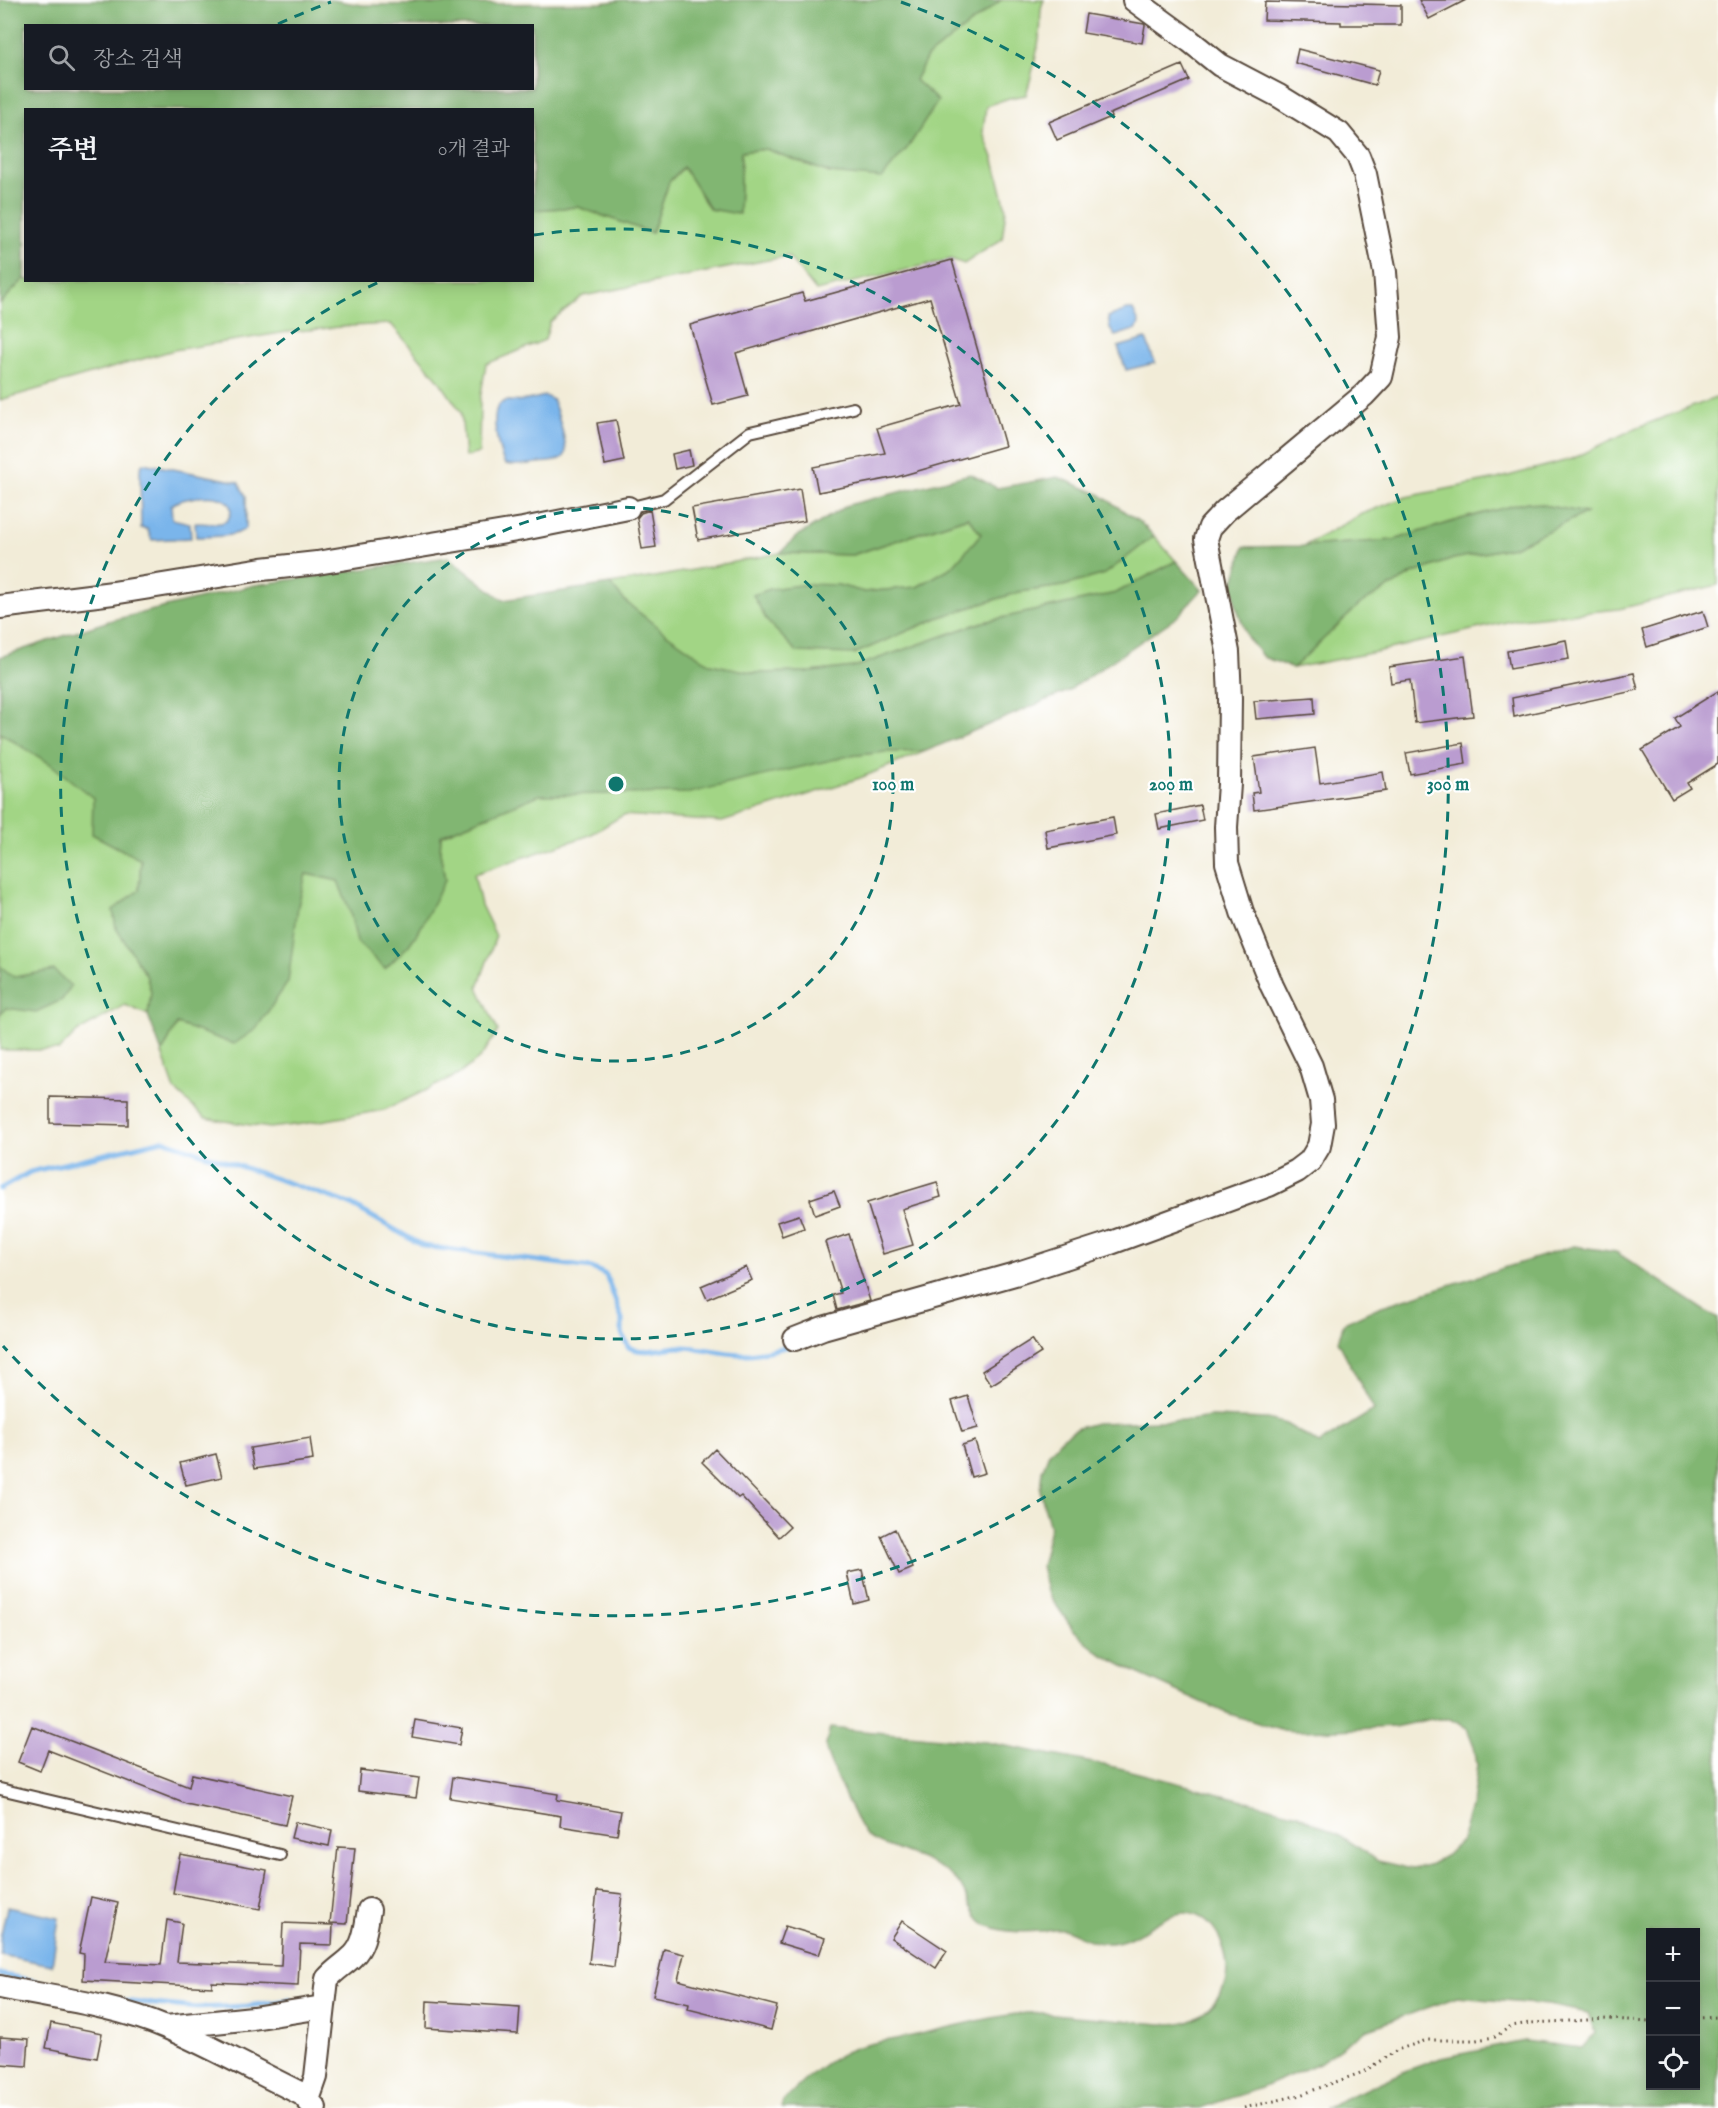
<!DOCTYPE html>
<html lang="ko">
<head>
<meta charset="utf-8">
<style>
	:root { --surface:#171b24; --page:#20242c; --text:#f1f3f6; --muted:#9ea1a6; --line:#363941 }
	body { margin:0; font-family:"IM FELL English","Noto Serif KR",serif; background:var(--page); color:var(--text) }
	.controls { position:absolute; right:18px; bottom:18px; display:grid; overflow:hidden; border-radius:0px; box-shadow:0 3px 15px #0003 }
	.controls button { width:54px; height:54px; display:grid; place-items:center; padding:0; border:0; border-bottom:2px solid var(--line); background:var(--surface); color:var(--text); font:30px sans-serif }
	.list { margin:0; padding:0; list-style:none }
	h2 { display:flex; justify-content:space-between; align-items:center; height:78px; margin:0; padding:0 24px; font-size:26px }
	h2 small { font-size:20px; font-weight:400; color:var(--muted) }
	.icon { flex:none; width:33px; height:33px; fill:none; stroke:currentColor; stroke-width:2; stroke-linecap:round; stroke-linejoin:round }
	.map { position:relative; flex:none; width:1718px; height:2108px; overflow:hidden }
	.search { position:absolute; background:var(--surface); box-shadow:0 3px 15px #0003; left:24px; top:24px; width:510px; height:66px; display:flex; align-items:center; gap:15px; box-sizing:border-box; padding:0 21px; border-radius:0px; color:var(--muted); font-size:22px }
	.panel { position:absolute; background:var(--surface); box-shadow:0 3px 15px #0003; left:24px; top:108px; width:510px; height:174px; border-radius:0px }
	.map>svg:first-child { display:block }
	.green { fill:#a2d585; stroke:#6e8052; stroke-width:1.5; fill-rule:evenodd }
	.forest { fill:#81b672; stroke:#5e7048; stroke-width:1.5; fill-rule:evenodd }
	.water { fill:#7ab5eb; stroke:#5a7084; stroke-width:1.5 }
	.lines { fill:none; stroke-linecap:round; stroke-linejoin:round }
	.stream { stroke:#7ab5eb; stroke-width:5 }
	.building { fill:#ba9cd0 }
	.service-casing { stroke:#56473a; stroke-width:14 }
	.minor-casing { stroke:#56473a; stroke-width:26 }
	.path { stroke:#56473a; stroke-width:3; stroke-dasharray:1.5 4.5; stroke-linecap:butt }
	.service { stroke:#fff; stroke-width:10 }
	.minor { stroke:#fff; stroke-width:22 }
	.ring { fill:none; stroke:#0f766e; stroke-width:3; stroke-dasharray:10 8 }
	.centre { fill:#0f766e; stroke:#fff; stroke-width:3 }
	.ring-label { font-size:18px; text-anchor:middle; font-weight:bold; fill:#0f766e; stroke:#fff; stroke-width:4.5; stroke-linejoin:round; paint-order:stroke }
</style>
</head>
<body>
<div class="map">
<svg width="1718" height="2108" viewBox="0 0 1718 2108">
	<rect width="100%" height="100%" fill="#fff"/>
	<filter id="ink" filterUnits="userSpaceOnUse"><feTurbulence type="fractalNoise" baseFrequency=".0167" numOctaves="2"/><feDisplacementMap in="SourceGraphic" scale="12" xChannelSelector="R" yChannelSelector="G"/><feConvolveMatrix kernelMatrix="1 2 1 2 8 2 1 2 1" color-interpolation-filters="sRGB"/></filter>
	<filter id="wash" filterUnits="userSpaceOnUse"><feTurbulence type="fractalNoise" baseFrequency=".008" numOctaves="4" result="noise"/><feDisplacementMap in="SourceGraphic" scale="24" xChannelSelector="R" yChannelSelector="G"/><feGaussianBlur stdDeviation="1.35" result="paint"/><feColorMatrix in="noise" values="0 0 0 0 0 0 0 0 0 0 0 0 0 0 0 0 0 1.4 0 .05"/><feComposite in="paint" operator="in"/></filter>
	<g filter="url(#wash)">
		<rect width="100%" height="100%" fill="#f2ecd8"/>
		<path class="green" d="M1001 0H1044C1038 10 1042 22 1040 33 1037 55 1032 75 1026 95L1009 98 986 106 983 132 994 160 1006 209 1002 239 964 264 951 259 816 291 788 256 583 296 550 322 545 340 486 364 480 400 479 453 465 457 461 412 438 379 391 324 351 326 287 332 174 350 0 400V304L25 278 26 280H532L533 210 578 207 652 233 669 182 684 167 709 209 739 213 741 152 766 149 830 173 915 80 927 57Z
			M1718 397V585L1619 609 1520 619 1376 652 1293 668 1360 604 1414 573 1453 559 1513 547 1585 513 1527 502 1461 519 1394 540 1304 546 1362 514 1406 497 1497 479 1572 459 1636 428Z
			M968 517 981 534 952 567 917 587 863 592 838 585 854 654 940 617 1019 592 1063 586 1105 574 1154 536 1176 561 1116 593 983 622 854 667 811 672 755 673 710 664 661 630 626 602 610 584 667 575 780 553 853 555Z
			M0 733 7 737 849 756 885 752 926 751 860 778 722 822 623 815 590 835 474 874 481 905 496 936 478 987 498 1031 481 1057 458 1075 384 1110 303 1124 270 1128 205 1118 175 1090 162 1053 177 1024 197 1030 141 860 139 890 117 928 146 974 151 992 148 1015 125 1005 77 1032 59 1050H0ZM425 787 481 819 441 835 440 852 445 880Z"/>
		<path class="forest" d="M0 0H331L363 5 601 3 623 0H1001L927 57 915 80 938 101 909 146 882 178 830 173 766 149 741 152 739 214 710 209 683 167 669 182 652 233 578 207 533 210 532 110H26L25 278 0 304ZM26 26H532V88H26Z
			M970 474 997 488 1058 477 1099 494 1141 523 1154 536 1105 574 1063 586 1019 592 940 617 854 654 797 652 767 621 753 595 770 589 807 584 838 585 864 592 917 587 952 567 981 534 968 517 852 555 780 553 796 537 848 505Z
			M1527 502 1586 513 1513 547 1453 559 1414 573 1360 604 1293 668 1263 657 1247 637 1236 605 1233 585 1244 547 1304 546 1394 540 1461 519Z
			M448 557 503 600 610 584 626 602 661 630 710 664 755 673 811 672 854 667 983 622 1116 593 1176 561 1202 590 1177 617 1066 692 926 751 885 752 849 756 689 793 539 795 441 835 440 852 445 880 420 929 409 945 385 969 357 942 350 912 338 881 306 874 298 906 288 982 256 1029 234 1044 177 1024 162 1053 148 1015 151 992 146 975 116 928 113 910 139 890 141 860 92 834 93 798 49 763 0 733V657L109 621 255 585Z
			M0 966 14 977 54 970 71 986 62 1000 36 1012 6 1008 0 1014Z
			M1574 1246 1616 1252 1718 1319V2108H1324L1405 2071 1441 2058 1525 2041 1582 2048 1595 2033 1588 2013 1548 2005 1457 1997 1366 2030 1319 2063 1261 2088 1200 2108H781L783 2101C804 2080 826 2059 855 2048 872 2042 893 2040 912 2036 950 2027 988 2017 1026 2013 1038 2012 1052 2014 1064 2015 1083 2017 1102 2018 1122 2020 1162 2024 1196 2034 1221 1993 1237 1966 1219 1915 1186 1913 1161 1911 1138 1945 1103 1943 1088 1943 1076 1932 1063 1929 1056 1928 1048 1930 1041 1931 1024 1932 1006 1933 989 1926 970 1919 968 1888 952 1876 936 1863 913 1856 895 1849 886 1846 873 1842 866 1835 860 1830 826 1757 826 1749 825 1743 829 1734 830 1728L986 1742 1119 1768 1298 1814 1349 1841 1378 1861 1412 1869 1431 1864 1447 1855 1461 1841 1472 1804 1477 1765 1474 1746 1467 1728 1450 1719H1431L1394 1727 1337 1730 1298 1731 1280 1730 1261 1724 1224 1712 1137 1673 1103 1655 1087 1643 1073 1629 1047 1592 1041 1566 1050 1528 1040 1490 1042 1471 1049 1453 1062 1438 1078 1428 1096 1423 1192 1420 1211 1417 1268 1419 1286 1424 1319 1444 1374 1410 1338 1341 1344 1323 1379 1307ZM1650 1932H1696V2086H1650Z"/>
		<path class="water" d="M1127 310H1133L1139 323 1137 329 1115 336 1110 329 1108 317Z
			M1146 339 1155 363 1126 370 1118 347Z
			M545 396 553 400C556 409 569 449 565 455 561 462 546 462 538 463 527 464 516 467 505 464 499 454 487 408 503 402 507 400 513 402 517 401 527 401 536 398 545 396Z
			M143 463 238 482 246 496V528C236 538 210 536 196 537L195 523C203 523 216 525 224 522 227 521 229 518 230 515 238 488 183 496 171 505L172 519 190 523 191 538 152 540 147 529 141 528 140 469Z
			M7 1907 59 1918 52 1965 0 1955V1940Z"/>
		<g class="lines">
			<path class="stream" d="M0 1189 30 1172 163 1140 350 1204 423 1246 592 1268 606 1275 622 1319V1333L628 1347C645 1355 660 1348 678 1347 699 1346 718 1353 739 1354 757 1355 776 1349 794 1345
				M0 1974 75 1990
				M122 2001 196 2008 248 2006 290 2000"/>
		</g>
		<g id="blocks">
			<path class="building" d="M1419 0H1466L1429 19Z
				M1265 2 1401 5V25H1341V22L1264 20Z
				M1086 14 1144 24 1145 25 1142 43 1083 33Z
				M1298 49 1379 70 1375 85 1295 63Z
				M1182 65 1189 80 1110 114 1111 117 1057 140 1049 122Z
				M952 260 1005 446 897 477 818 492 813 467 885 453 877 428 961 404 930 298 736 353 748 396 713 405 690 325 802 293 805 301Z
				M616 420 624 461 605 465 597 423Z
				M689 450 692 465 675 469 672 454Z
				M800 489 805 521 698 540 692 508Z
				M650 510 656 547 642 549 637 518 641 513Z
				M1703 611 1708 627 1647 647 1642 630Z
				M1566 640 1569 659 1510 669 1507 651Z
				M1465 656 1473 716 1415 723 1410 680 1391 683 1389 667Z
				M1634 673 1638 690 1514 717 1512 698Z
				M1718 691V764L1687 783 1690 788 1672 799 1642 750 1680 727 1675 718Z
				M1314 697 1315 714 1256 719 1254 701Z
				M1463 743 1466 764 1410 774 1406 753Z
				M1315 748 1320 783 1383 772 1386 791 1254 810 1252 793 1259 792 1254 757Z
				M1200 805 1203 820 1159 829 1156 814Z
				M1113 817 1116 835 1048 848 1045 830Z
				M50 1097 128 1099V1125L50 1123Z
				M937 1182 941 1197 902 1209 913 1245 883 1254 867 1203Z
				M834 1191 840 1206 815 1215 810 1199Z
				M799 1215 804 1228 782 1236 777 1222Z
				M849 1234 870 1301 837 1310 833 1295 841 1293 825 1242Z
				M746 1267 752 1280 707 1299 701 1286Z
				M1032 1339 1041 1353 991 1385 982 1371Z
				M968 1396 978 1428 962 1432 952 1401Z
				M310 1438 313 1460 254 1469 250 1448Z
				M975 1441 985 1473 971 1477 962 1445Z
				M715 1449 790 1527 779 1537 741 1496 738 1498 702 1462Z
				M216 1454 222 1477 186 1485 180 1463Z
				M895 1529 913 1568 899 1574 881 1536Z
				M862 1570 869 1600 854 1604 847 1573Z
				M415 1720 462 1728 459 1745 412 1737Z
				M32 1726 189 1787 192 1774 292 1796 285 1825 186 1804 48 1750 40 1771 18 1762Z
				M360 1770 419 1778 416 1798 358 1791Z
				M453 1777 558 1794 557 1800 621 1811 617 1835 560 1826 561 1816 450 1798Z
				M295 1822 332 1830 329 1846 291 1838Z
				M338 1847 355 1848 347 1924 330 1923Z
				M180 1854 267 1870 260 1909 173 1893Z
				M597 1891 622 1894 614 1967 589 1963Z
				M91 1897 118 1903 105 1962 161 1965 167 1920 182 1923 177 1962 281 1966 283 1923 333 1925 332 1945 300 1944 298 1986 212 1982V1987L83 1980 84 1954 79 1953Z
				M902 1921 947 1951 936 1968 891 1938Z
				M785 1926 825 1938 819 1955 779 1943Z
				M664 1949 684 1954 678 1980 777 2006 771 2030 688 2009 689 2004 653 1996Z
				M427 2001 520 2007 518 2034 426 2028Z
				M51 2023 102 2033 97 2058 46 2048Z
				M0 2037 29 2039 27 2066 0 2064Z"/>
		</g>
	</g>
	<g filter="url(#ink)">
		<use href="#blocks" fill-opacity="0" stroke="#56473a" stroke-width="1.5"/>
		<g class="lines">
			<defs>
				<path id="service" d="M628 508 664 499 750 432 853 408
					M0 1789 280 1855"/>
				<path id="minor" d="M0 607 113 593 262 569 317 563 523 529 628 508
					M795 1339 823 1328 1015 1274 1108 1244 1269 1185 1297 1171 1310 1161 1319 1146 1323 1124 1321 1100 1311 1066 1272 986 1242 912 1227 863 1226 827 1229 784 1230 698 1228 652 1206 539 1210 527 1225 511 1364 395 1381 377 1390 337 1385 272 1365 174 1358 156 1339 133 1279 96 1220 65 1190 41 1134 0
					M0 1987C54 1998 115 2005 166 2027 212 2047 257 2072 302 2094L315 2108
					M166 2027 253 2018 323 2007
					M308 2100 316 2077 327 1979C337 1968 344 1965 353 1956 365 1945 366 1925 369 1910"/>
			</defs>
			<use href="#service" class="service-casing"/>
			<use href="#minor" class="minor-casing"/>
			<path class="path" d="M1696 2018 1718 2017
				M1244 2108 1300 2095 1363 2072 1397 2050 1427 2040H1476L1495 2037 1511 2026 1530 2023 1608 2019 1650 2021"/>
			<use href="#service" class="service"/>
			<use href="#minor" class="minor"/>
		</g>
	</g>
	<g class="ring">
		<circle cx="616" cy="784" r="277"/>
		<path d="M534 235A555 555 0 1 1 381 281"/>
		<path d="M278 24A832 832 0 0 1 331 2M901 2A832 832 0 1 1 3 1346"/>
	</g>
	<circle cx="616" cy="784" r="9" class="centre"/>
	<g class="ring-label">
		<text x="893" y="790">100 m</text>
		<text x="1171" y="790">200 m</text>
		<text x="1448" y="790">300 m</text>
	</g>
</svg>
<div class="controls">
<button>+</button>
<button>−</button>
<button><svg class="icon" aria-label="locate" viewBox="0 0 24 24"><circle cx="12" cy="12" r="6"/><path d="M12 2v4M12 18v4M2 12h4M18 12h4"/></svg></button>
</div>
<div class="search"><svg class="icon" aria-label="search" viewBox="0 0 24 24"><circle cx="10" cy="10" r="6"/><path d="M15 15l6 6"/></svg>장소 검색</div>
<section class="panel">
<h2>주변<small>0개 결과</small></h2>
<ul class="list">
</ul>
</section>
</div>
</body>
</html>
